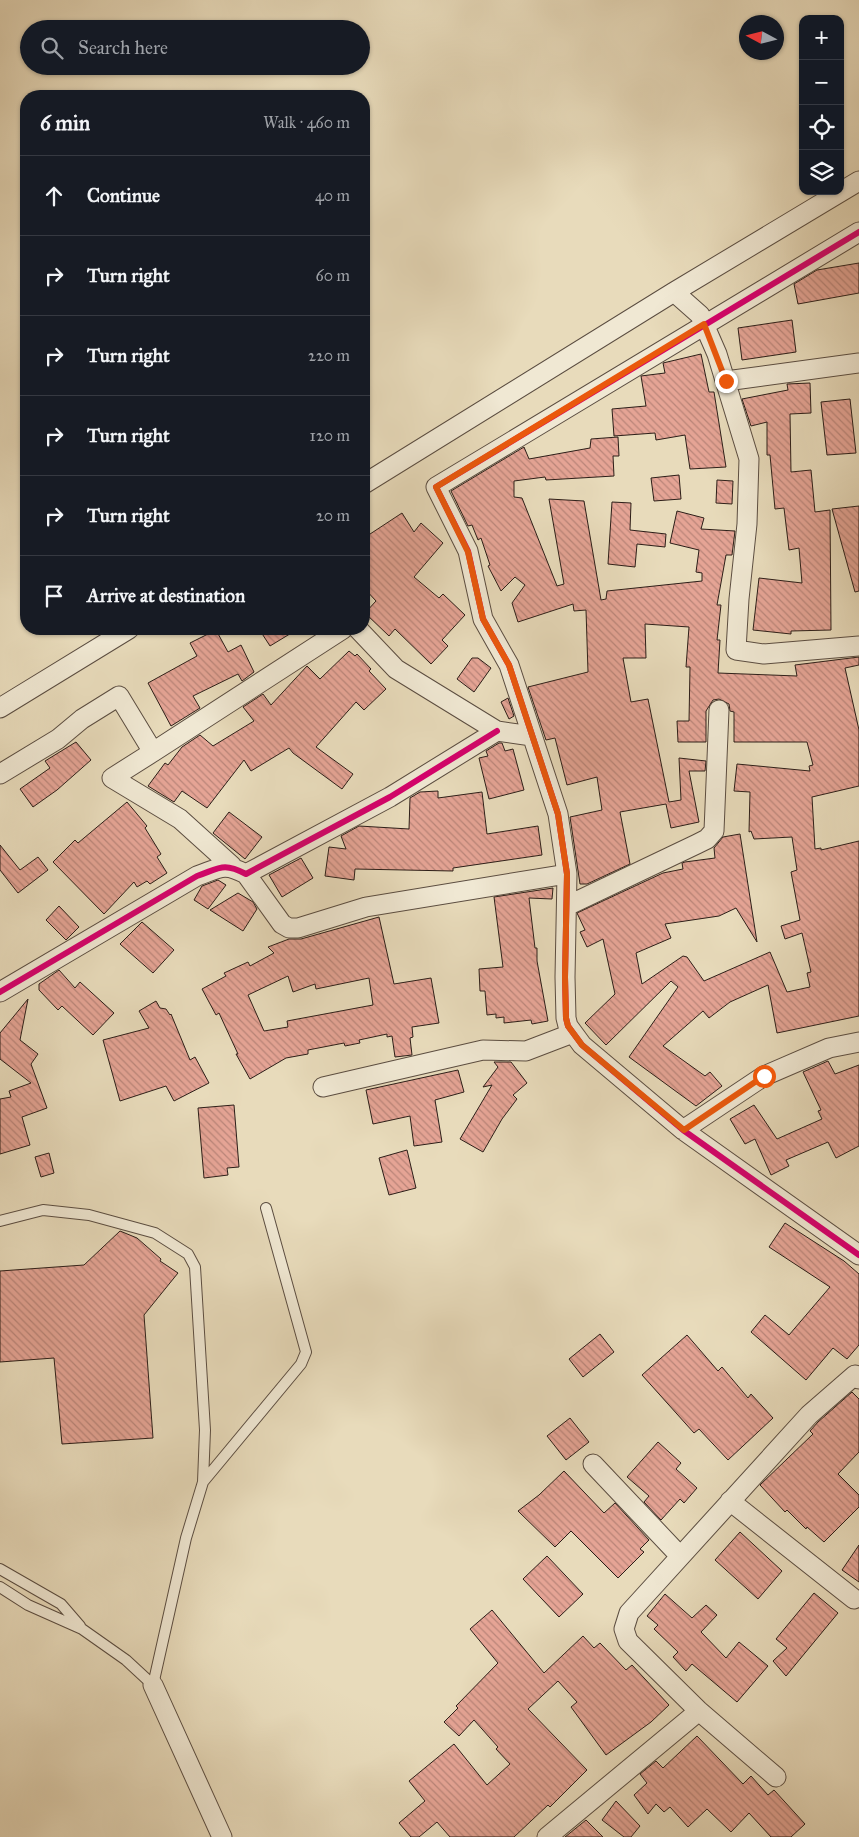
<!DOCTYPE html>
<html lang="en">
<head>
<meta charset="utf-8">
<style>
	:root { --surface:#171b24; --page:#20242c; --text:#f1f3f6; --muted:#9ea1a6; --line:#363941 }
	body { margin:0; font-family:"IM FELL Great Primer",serif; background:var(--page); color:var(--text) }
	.controls { position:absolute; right:15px; top:15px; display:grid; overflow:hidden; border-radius:10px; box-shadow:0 1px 4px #0004 }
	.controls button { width:45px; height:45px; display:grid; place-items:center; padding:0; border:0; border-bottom:1px solid var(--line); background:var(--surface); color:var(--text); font:25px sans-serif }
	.compass { position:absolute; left:739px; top:15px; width:45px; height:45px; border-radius:50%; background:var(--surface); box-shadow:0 1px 4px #0004; rotate:277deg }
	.stop { position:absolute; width:15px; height:15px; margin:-11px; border:4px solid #ea580c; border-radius:50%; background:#fff }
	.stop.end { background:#ea580c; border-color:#fff; box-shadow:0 1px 5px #0008 }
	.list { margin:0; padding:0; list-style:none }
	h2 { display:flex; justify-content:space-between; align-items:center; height:65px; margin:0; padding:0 20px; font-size:21px }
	h2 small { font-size:16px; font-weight:400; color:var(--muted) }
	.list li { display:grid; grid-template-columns:32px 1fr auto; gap:15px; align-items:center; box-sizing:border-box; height:80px; padding:0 20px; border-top:1px solid var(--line) }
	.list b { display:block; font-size:19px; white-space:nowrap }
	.list em { font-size:16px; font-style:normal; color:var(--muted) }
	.icon { flex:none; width:28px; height:28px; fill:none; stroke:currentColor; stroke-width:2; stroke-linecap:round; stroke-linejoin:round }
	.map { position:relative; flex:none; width:859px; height:1837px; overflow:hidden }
	.search { position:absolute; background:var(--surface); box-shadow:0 1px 4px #0004; left:20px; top:20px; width:350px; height:55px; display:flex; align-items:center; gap:12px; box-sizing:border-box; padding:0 18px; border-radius:28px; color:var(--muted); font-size:19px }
	.panel { position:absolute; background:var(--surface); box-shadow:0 1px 4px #0004; left:20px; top:90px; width:350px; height:545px; border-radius:20px }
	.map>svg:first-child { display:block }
	.building { fill:url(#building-back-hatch); stroke:#2c1e18; fill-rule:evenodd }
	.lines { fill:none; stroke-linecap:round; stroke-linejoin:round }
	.service-casing { stroke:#5b4d41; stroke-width:12 }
	.minor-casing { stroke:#5b4d41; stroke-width:21 }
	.service { stroke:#f0e8d3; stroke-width:10 }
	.minor { stroke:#f0e8d3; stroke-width:19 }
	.cycleway-casing { stroke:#f0e8d3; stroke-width:9 }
	.cycleway { stroke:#d6006c; stroke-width:6 }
	.route { stroke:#ea580c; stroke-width:6 }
</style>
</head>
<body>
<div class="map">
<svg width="859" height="1837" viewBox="0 0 859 1837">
	<defs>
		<pattern id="building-back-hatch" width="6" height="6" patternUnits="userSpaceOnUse" patternTransform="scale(1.25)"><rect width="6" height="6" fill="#e5a495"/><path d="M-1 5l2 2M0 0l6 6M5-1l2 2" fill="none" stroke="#ba8579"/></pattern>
	</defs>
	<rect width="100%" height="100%" fill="#e8dbbb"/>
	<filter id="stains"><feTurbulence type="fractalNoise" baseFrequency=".004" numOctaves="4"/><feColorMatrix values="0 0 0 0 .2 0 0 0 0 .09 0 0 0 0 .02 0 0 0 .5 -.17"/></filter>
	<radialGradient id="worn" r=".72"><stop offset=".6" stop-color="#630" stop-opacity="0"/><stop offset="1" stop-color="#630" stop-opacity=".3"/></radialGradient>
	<path class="building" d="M859 263V293L798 304 794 284 817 270Z
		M792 320 796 352 742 360 738 328Z
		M701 354 709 392H714L726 467 690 469 685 435 656 440 655 433 614 436 612 409 646 406 641 376 665 373 663 363Z
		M810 383 811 413 790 414 791 472 811 470 815 512 830 510 831 630 791 631V634L753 630 759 578 802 583 799 548 789 550 784 508 775 509 770 455H767V422L751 426 742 399 788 390 787 384Z
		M850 399 856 453 827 455 821 402Z
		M618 437 619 456H613L614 476 546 480 545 477 514 481V497L522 498 557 586 564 584 549 499 584 501 601 600 606 599 607 591 702 581V573L696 572 699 550 670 543 677 511 704 518 701 529 735 531 732 555H726L717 605H721L717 640H720L718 673 797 676 795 665 859 657V665L845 668 859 730V786L812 797 815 849 821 848V850L859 841V1016L777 1033 768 985 730 1002 709 1018 703 1011 663 1046 705 1076 710 1072 722 1086 696 1106 629 1057 678 987 671 981 606 1045 585 1023 615 994 603 939 587 947 580 932 585 930 577 913 663 873 683 869 682 863 685 862 715 858 714 848 723 837 740 834 757 942 736 908 719 916 665 924 671 938 636 953 642 984 683 956 687 957 704 981 770 952 787 992 810 987 807 973 811 972 802 933 785 939 781 926 800 920 791 872 797 870 792 837 754 839 751 831 749 832 750 792 734 791 737 764 810 771 809 766 813 765 807 742H734V712L730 711 729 704 719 699 713 700 706 711V742H678L677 721H689L690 667H686L689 627 645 624 646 658H623L631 702 648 699 669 802 681 800 679 758 706 761 705 771H689L699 822 671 828 666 804 620 812 630 864 587 884H580L570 817 602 810 597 777 567 785 555 738 546 740 528 687 588 672 586 610 574 611 573 604 518 622 512 603 525 585 515 577 501 591 488 566 490 565 481 538 478 540 472 525 468 526 451 491 524 447 529 459 590 448 591 439Z
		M679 475 681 499 654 501 651 478Z
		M717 480 733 481 732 504 716 503Z
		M612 502 631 503 630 530 666 534 665 547 637 544 635 567 608 564Z
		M859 506V591L855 592 832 509Z
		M402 513 414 532 421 523 443 543 414 577 439 598 443 594 465 615 442 640 448 646 431 664 395 629 389 636 365 613 376 601 364 588V538Z
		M259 629H298L270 646Z
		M216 630 228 652 241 645 254 672 242 681 238 674 193 696 200 708 171 726 148 683 197 656 190 643Z
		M349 651 355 656 357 654 371 669 369 671 386 689 364 710 356 702 316 747 353 774 342 789 293 753 289 748 251 771 244 760 207 808 182 791 174 802 148 786 165 763 168 765 182 747 200 735 213 746 254 721 243 707 263 694 271 705 307 666 320 679Z
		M472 658H478L491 668 474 692 457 679Z
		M508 698 514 716 509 719 501 702Z
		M76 742 91 760 57 790 33 807 20 789 50 768 45 761Z
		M499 743H502L505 751 513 749 524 790 489 799 479 758 488 756 486 751Z
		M438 791V798L482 792 487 834 538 826 542 855 453 868V871L355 869 354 880 325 876 329 847 346 849 341 836 359 826 409 829 410 798 420 792Z
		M127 802 147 826 145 828 161 854 157 857 167 873 150 884 147 881 137 887 134 882 104 914 53 862 75 840 78 843Z
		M229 812 262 837 245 859 213 833Z
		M0 845 20 870 38 857 48 870 18 893 0 870Z
		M301 858 313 878 282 897 269 875Z
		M218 880 226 885 208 909 194 900 202 886Z
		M553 888 552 899 529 898 535 948H537V961L548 1021 532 1024 531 1020 504 1023V1017L496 1018V1014L487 1015 485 991H480L479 969 503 967 494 897Z
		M238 893 253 902 257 909 243 931 210 910Z
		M59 906 79 927 66 940 46 920Z
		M379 917 394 984 431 978 439 1023 412 1027 413 1037 410 1038 412 1055 395 1057 392 1036 387 1037V1034L359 1040 360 1043 345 1046 344 1043 308 1050V1054L286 1058 250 1079 236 1054H238L219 1013 216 1015 202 989 226 976 224 973 248 962 250 966 274 953 268 947 289 939H301ZM288 976 293 992 315 984 316 989 369 978 373 1005 287 1021 288 1027 264 1031 248 995Z
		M142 922 174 950 153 973 120 944Z
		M59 970 75 988 80 982 114 1013 93 1035 62 1006 58 1010 39 990V984Z
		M28 999 20 1040 38 1054 31 1064 47 1108 22 1117 30 1145 0 1154V1099L11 1097 9 1091 31 1083 0 1059V1033Z
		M156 1001 160 1008 166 1009 170 1015 171 1014 190 1060 195 1057 209 1083 174 1101 166 1086 120 1101 103 1040 149 1028 139 1011Z
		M828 1061 835 1074 859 1065V1146L836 1158 828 1142 786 1160 789 1166 771 1175 755 1139 745 1144 730 1119 754 1105 777 1139 822 1119 818 1111 821 1110 803 1072Z
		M494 1062H511L527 1083 513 1095 517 1099 502 1119 483 1152 460 1139 492 1085 483 1087 498 1067Z
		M458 1070 464 1092 435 1100 442 1142 414 1146 410 1116 373 1124 366 1090Z
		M234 1105 239 1167 227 1168 228 1175 204 1178 198 1108Z
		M407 1150 416 1188 389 1195 379 1158Z
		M49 1153 54 1173 41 1177 35 1157Z
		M785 1223 844 1261 859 1274V1345L847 1359 833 1348 806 1380 751 1332 765 1315 789 1335 830 1287 769 1247Z
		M120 1231 137 1238 161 1259 160 1261 178 1273 144 1315 153 1438 62 1444 54 1358 0 1362V1271L84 1265Z
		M600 1334 614 1352 583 1377 569 1359Z
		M687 1335 718 1371 722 1367 748 1398 751 1394 773 1418 728 1460 699 1429 694 1433 642 1375Z
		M852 1392 859 1399V1452L838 1474 859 1495V1507L824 1542 807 1527 806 1529 787 1510 785 1512 760 1485 813 1434 810 1431 818 1422Z
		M570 1418 589 1442 566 1460 547 1436Z
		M658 1442 681 1463 676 1469 697 1488 684 1503 680 1499 661 1520 644 1502 649 1496 627 1477Z
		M564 1471 604 1513 615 1503 649 1540 640 1549 644 1552 618 1578 571 1531 555 1547 518 1511 539 1495Z
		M740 1532 782 1571 758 1599 715 1560Z
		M859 1545V1582L842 1570Z
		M547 1556 583 1594 559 1617 523 1579Z
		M814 1593 838 1613 786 1676 773 1661 787 1648 776 1639Z
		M665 1594 692 1618 706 1605 717 1615 701 1632 726 1658 739 1642 768 1666 737 1702 692 1664 686 1671 673 1657 678 1652 654 1629 658 1625 647 1616Z
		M492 1610 544 1673 583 1636 594 1648 600 1643 626 1670 632 1665 669 1705 651 1722 606 1755 571 1707 577 1702 558 1681 528 1709 587 1770 550 1807 548 1805 514 1837H450L437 1822 419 1837H411L399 1823 425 1801 409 1781 454 1744 487 1785 510 1764 496 1749 498 1747 474 1720 459 1736 444 1722 458 1708 456 1706 498 1663 470 1629Z
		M697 1736 743 1784 751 1776 768 1795 774 1790 805 1824 791 1837H771L749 1813 731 1832 707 1809 688 1827 670 1807 664 1812 656 1804 648 1814 634 1795 647 1783 640 1774 656 1761 663 1768Z
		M616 1801 640 1826 631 1837H624L602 1820Z
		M586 1820 603 1837H565Z"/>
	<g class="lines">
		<defs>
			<path id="service" d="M0 1221 43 1210 89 1215 155 1233 188 1254 195 1267 205 1430 203 1482 186 1538 153 1685
				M203 1482 301 1364 306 1352 266 1208
				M0 1569 61 1604 80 1626
				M0 1587 28 1605 82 1629 126 1660 153 1685"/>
			<path id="minor" d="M859 232 436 487 468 551 483 619 509 665 558 814 567 874 565 977 566 1018 568 1026 582 1045 683 1130 859 1255
				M674 292 700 315 717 354 749 459 747 524 739 599 736 650 764 654 859 646
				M726 381 859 363
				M364 484 674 292 859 181
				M358 629 396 669 497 731 532 736
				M0 708 129 629
				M153 752 112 778 180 819 232 866
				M0 774 58 739 82 719 119 696 153 752 343 629
				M246 874 282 924 289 928H298L366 907 567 874
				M567 906 697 844 707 839 714 831 719 710
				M0 992 197 876C220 868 223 862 246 874L390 797 497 731
				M323 1087 483 1050 526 1051 573 1033
				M683 1130 764 1076 829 1048 859 1042
				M593 1464 680 1556
				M730 1501 854 1599
				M153 1685 222 1837
				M776 1777 699 1711 628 1641 624 1629 629 1613 809 1415 855 1375 859 1379
				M547 1837 699 1711"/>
		</defs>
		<use href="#service" class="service-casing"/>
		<use href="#minor" class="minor-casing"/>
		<use href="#service" class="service"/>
		<use href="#minor" class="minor"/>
		<defs>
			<path id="cycleway" d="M859 232 436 487 468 551 483 619 509 665 558 814 567 874 565 977 566 1018 568 1026 582 1045 683 1130 859 1255
				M0 992 197 876C220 868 223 862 246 874L390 797 497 731"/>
		</defs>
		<use href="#cycleway" class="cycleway-casing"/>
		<use href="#cycleway" class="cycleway"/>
	</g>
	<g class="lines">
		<path class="route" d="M726 381 704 324 436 487 468 552 483 619 509 665 558 814 567 874 565 977 566 1018 568 1026 582 1045 684 1130 764 1076"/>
	</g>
	<rect width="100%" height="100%" filter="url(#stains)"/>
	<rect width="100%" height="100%" fill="url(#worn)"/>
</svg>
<div class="controls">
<button>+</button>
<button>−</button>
<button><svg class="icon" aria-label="locate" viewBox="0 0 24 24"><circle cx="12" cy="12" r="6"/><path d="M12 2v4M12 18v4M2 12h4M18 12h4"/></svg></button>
<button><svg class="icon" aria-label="layers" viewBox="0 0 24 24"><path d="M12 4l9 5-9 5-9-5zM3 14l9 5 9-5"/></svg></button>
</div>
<svg class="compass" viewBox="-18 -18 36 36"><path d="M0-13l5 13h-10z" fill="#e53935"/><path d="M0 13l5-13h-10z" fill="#9ea1a6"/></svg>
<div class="stop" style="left:764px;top:1076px"></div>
<div class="stop end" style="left:726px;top:381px"></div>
<div class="search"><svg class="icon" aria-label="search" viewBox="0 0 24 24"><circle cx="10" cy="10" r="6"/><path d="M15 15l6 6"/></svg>Search here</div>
<section class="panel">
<h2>6 min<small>Walk · 460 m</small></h2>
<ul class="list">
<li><svg class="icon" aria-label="ahead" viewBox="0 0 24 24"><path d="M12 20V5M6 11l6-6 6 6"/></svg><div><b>Continue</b></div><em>40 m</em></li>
<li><svg class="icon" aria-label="right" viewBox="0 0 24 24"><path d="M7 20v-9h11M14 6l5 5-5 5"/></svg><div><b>Turn right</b></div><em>60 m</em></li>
<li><svg class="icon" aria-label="right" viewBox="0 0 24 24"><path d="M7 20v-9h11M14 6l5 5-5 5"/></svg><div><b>Turn right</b></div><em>220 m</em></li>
<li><svg class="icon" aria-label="right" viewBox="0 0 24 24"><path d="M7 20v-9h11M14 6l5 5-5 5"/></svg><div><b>Turn right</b></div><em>120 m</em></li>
<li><svg class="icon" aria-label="right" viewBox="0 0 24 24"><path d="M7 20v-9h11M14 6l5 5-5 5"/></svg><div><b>Turn right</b></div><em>20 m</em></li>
<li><svg class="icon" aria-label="arrive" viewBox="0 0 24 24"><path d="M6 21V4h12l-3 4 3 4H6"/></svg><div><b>Arrive at destination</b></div></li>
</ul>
</section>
</div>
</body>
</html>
